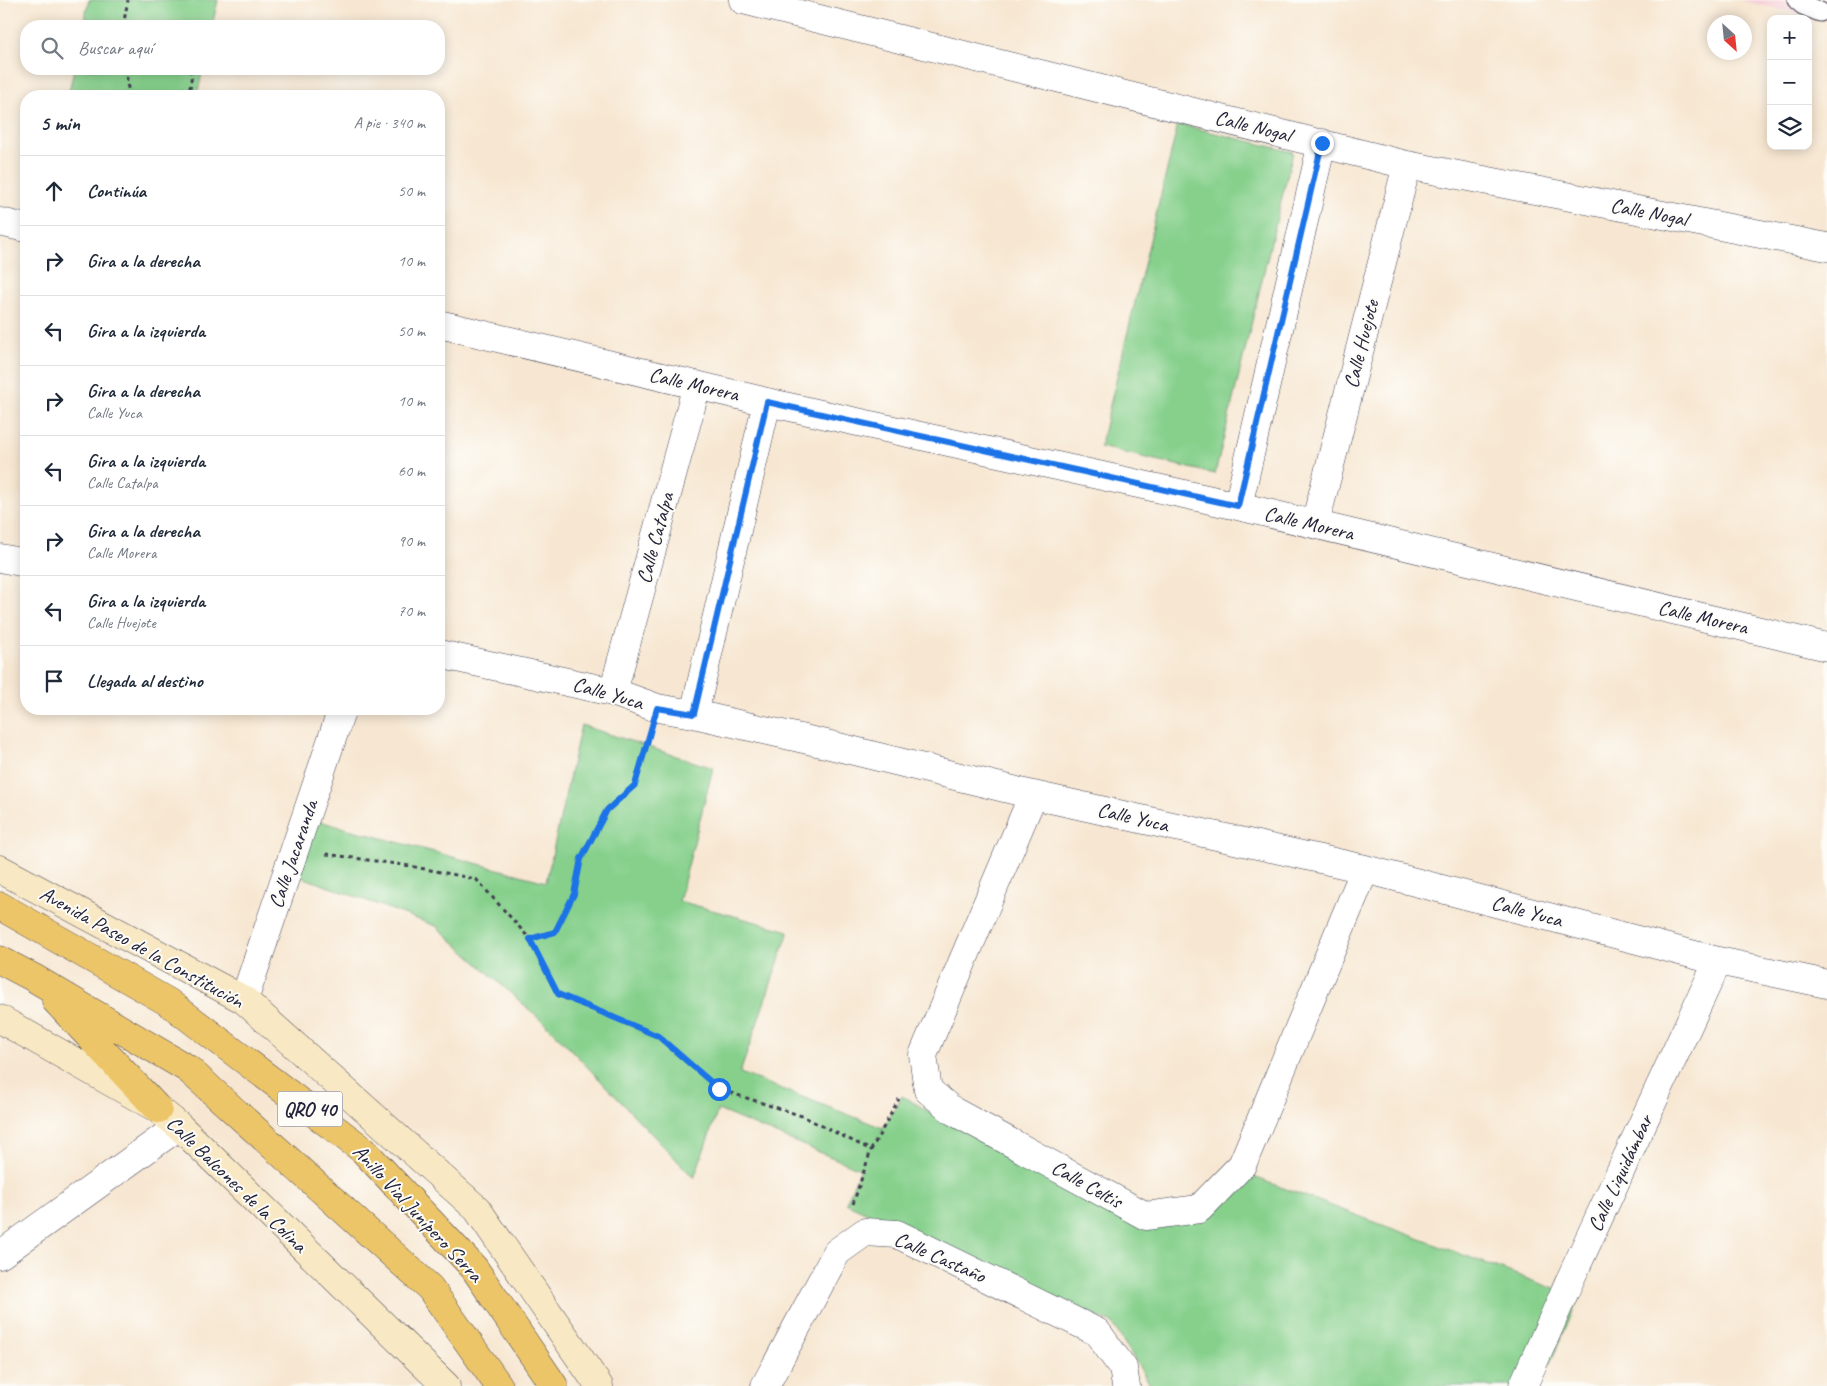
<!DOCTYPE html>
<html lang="es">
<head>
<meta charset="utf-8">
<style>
	:root { --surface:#fff; --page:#f2f2f3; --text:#1f2937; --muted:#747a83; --line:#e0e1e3 }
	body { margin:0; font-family:Caveat,sans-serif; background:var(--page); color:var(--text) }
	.controls { position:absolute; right:15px; top:15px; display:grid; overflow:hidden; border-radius:10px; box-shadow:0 2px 12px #0003 }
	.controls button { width:45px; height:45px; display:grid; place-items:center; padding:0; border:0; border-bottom:1px solid var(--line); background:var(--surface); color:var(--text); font:25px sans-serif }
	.compass { position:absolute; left:1707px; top:15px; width:45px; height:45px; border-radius:50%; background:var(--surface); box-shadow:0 2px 12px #0003; rotate:153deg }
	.stop { position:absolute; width:15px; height:15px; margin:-11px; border:4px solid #1a73e8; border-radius:50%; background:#fff }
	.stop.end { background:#1a73e8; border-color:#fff; box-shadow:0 1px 5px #0008 }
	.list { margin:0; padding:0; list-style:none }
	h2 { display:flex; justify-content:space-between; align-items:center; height:65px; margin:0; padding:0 20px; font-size:21px }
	h2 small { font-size:16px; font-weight:400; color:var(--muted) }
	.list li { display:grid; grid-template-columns:32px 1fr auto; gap:15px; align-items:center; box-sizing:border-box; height:70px; padding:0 20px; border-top:1px solid var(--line) }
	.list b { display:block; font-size:19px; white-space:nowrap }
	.list p { margin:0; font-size:16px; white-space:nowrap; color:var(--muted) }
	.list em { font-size:16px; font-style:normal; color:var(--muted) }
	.icon { flex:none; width:28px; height:28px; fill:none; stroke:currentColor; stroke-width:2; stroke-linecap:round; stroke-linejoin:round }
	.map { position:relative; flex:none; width:1827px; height:1386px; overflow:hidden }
	.search { position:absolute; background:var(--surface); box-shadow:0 2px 12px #0003; left:20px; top:20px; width:425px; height:55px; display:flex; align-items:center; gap:12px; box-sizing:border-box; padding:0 18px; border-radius:20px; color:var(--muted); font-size:19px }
	.panel { position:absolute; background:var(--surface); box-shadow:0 2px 12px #0003; left:20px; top:90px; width:425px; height:625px; border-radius:20px }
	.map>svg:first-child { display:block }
	.built { fill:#f6cfd8 }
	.green { fill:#86d08c; stroke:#547964 }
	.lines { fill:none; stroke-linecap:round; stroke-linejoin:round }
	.lane-casing { stroke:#424052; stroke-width:21 }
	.street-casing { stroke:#424052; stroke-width:29 }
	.secondary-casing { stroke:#424052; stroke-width:29 }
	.highway-casing { stroke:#424052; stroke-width:29 }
	.path { stroke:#424052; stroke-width:3; stroke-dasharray:4 4; stroke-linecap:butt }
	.lane { stroke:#fff; stroke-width:19 }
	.street { stroke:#fff; stroke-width:28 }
	.secondary { stroke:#f8e8c3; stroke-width:28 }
	.highway { stroke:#edc569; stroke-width:28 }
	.route { stroke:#1a73e8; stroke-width:6 }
	.labels { text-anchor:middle; stroke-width:4; stroke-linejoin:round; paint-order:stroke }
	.shield { fill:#fdfcf7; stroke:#646373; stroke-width:1 }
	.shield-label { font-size:20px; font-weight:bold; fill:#22223b }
	.street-label { font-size:21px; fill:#22223b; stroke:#fdfcf7 }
</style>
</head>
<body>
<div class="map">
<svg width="1827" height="1386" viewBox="0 0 1827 1386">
	<rect width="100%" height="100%" fill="#fdfcf7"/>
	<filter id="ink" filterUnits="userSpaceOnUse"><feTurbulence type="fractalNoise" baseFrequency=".02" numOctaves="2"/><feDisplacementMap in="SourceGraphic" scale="10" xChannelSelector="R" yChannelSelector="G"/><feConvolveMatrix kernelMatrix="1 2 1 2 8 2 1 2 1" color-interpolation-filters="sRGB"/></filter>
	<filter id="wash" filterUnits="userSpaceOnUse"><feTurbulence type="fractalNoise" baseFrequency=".0096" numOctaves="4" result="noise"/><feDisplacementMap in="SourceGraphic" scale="20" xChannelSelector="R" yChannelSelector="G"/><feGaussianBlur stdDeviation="1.12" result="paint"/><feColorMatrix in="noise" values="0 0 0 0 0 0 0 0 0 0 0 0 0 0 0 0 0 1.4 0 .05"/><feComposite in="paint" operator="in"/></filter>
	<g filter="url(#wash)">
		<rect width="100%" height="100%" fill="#f7e7d2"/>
		<path class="built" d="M1739 0H1827V20Z"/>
		<path class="green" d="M89 0H218L212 26H83Z
			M74 69H203L197 96H68Z
			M1178 124 1293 152 1215 474 1100 447Z
			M581 725 713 768 679 901 789 931 740 1073 883 1128 902 1096 958 1128 1146 1220 1251 1176 1579 1298 1540 1386H1151L1112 1323 910 1233 846 1203 860 1169 718 1110 694 1178 553 1031 436 926 291 873 311 819 546 882Z"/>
	</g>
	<g filter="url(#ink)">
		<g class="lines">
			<defs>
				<path id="lane" d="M1797 0 1803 5 1820 12"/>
				<path id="street" d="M743 0 1407 165 1827 247
					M0 222 26 228
					M439 324 767 402 1238 506 1827 647
					M1238 506 1322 143
					M1315 524 1407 165
					M0 558 26 563
					M439 654 613 692 657 708 694 714 826 744 1033 795 1365 869 1718 961 1827 984
					M613 692 697 385
					M694 714 767 402
					M1033 795 923 1055 928 1090 953 1111 1146 1216 1199 1209 1242 1165 1365 869
					M244 1000 342 709
					M0 1255 179 1126
					M765 1386 837 1252 865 1232 897 1234 1097 1332 1123 1368 1126 1386
					M1523 1386 1569 1282 1718 961"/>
				<path id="secondary" d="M0 869 244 1000 477 1209 599 1386
					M0 1019 158 1109 179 1126 446 1386"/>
				<path id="highway" d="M0 906 168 1002 363 1150 474 1268 554 1386
					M0 960 34 978 188 1069 430 1288 499 1386
					M56 1001 158 1109"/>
			</defs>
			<use href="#lane" class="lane-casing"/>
			<use href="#street" class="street-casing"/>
			<use href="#secondary" class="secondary-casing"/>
			<use href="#highway" class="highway-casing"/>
			<path class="path" d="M123 26 128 0
				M128 69C126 79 126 87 132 96
				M186 96C192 87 192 79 190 69
				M326 854 410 866 476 879 530 939 558 995 658 1036 719 1089 802 1116 871 1150 899 1099
				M530 939 555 931 574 894 581 859 607 809 635 785 649 737
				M853 1204 871 1150"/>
			<use href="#lane" class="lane"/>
			<use href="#street" class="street"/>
			<use href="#secondary" class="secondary"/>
			<use href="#highway" class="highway"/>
		</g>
	</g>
	<g class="lines" filter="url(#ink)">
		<path class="route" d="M719 1089 658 1036 558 994 530 939 555 932 574 894 581 859 607 810 635 785 657 708 694 714 767 402 1238 506 1322 143"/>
	</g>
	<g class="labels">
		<rect class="shield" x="277.5" y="1091.5" width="65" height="35" rx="4"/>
		<g class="shield-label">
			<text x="310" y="1116">QRO 40</text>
		</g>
		<g class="street-label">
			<text transform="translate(1253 126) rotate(14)" y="7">Calle Nogal</text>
			<text transform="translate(1649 212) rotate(11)" y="7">Calle Nogal</text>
			<text transform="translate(1361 344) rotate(-76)" y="7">Calle Huejote</text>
			<text transform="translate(694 384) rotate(13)" y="7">Calle Morera</text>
			<text transform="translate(1309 523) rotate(13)" y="7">Calle Morera</text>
			<text transform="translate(655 538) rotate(-75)" y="7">Calle Catalpa</text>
			<text transform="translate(1703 617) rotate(13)" y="7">Calle Morera</text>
			<text transform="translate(608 693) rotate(16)" y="7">Calle Yuca</text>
			<text transform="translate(1133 817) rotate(13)" y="7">Calle Yuca</text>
			<text transform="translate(293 854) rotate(-71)" y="7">Calle Jacaranda</text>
			<text transform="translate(1527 911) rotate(15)" y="7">Calle Yuca</text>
			<text transform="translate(142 947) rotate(29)" y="7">Avenida Paseo de la Constitución</text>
			<text transform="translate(1620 1173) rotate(-65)" y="7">Calle Liquidámbar</text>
			<text transform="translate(237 1184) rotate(44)" y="7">Calle Balcones de la Colina</text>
			<text transform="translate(1087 1184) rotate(29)" y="7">Calle Celtis</text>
			<text transform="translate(418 1213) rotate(47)" y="7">Anillo Vial Junípero Serra</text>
			<text transform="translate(940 1257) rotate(24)" y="7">Calle Castaño</text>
		</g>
	</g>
</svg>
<div class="controls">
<button>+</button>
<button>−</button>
<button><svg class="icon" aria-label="layers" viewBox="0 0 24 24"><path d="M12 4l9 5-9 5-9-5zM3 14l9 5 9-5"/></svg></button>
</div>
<svg class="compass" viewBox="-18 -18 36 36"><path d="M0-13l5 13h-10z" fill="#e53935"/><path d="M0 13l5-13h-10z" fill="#747a83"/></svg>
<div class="stop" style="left:719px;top:1089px"></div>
<div class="stop end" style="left:1322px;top:143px"></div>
<div class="search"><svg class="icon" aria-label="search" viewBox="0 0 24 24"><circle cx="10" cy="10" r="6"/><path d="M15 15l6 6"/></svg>Buscar aquí</div>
<section class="panel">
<h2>5 min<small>A pie · 340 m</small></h2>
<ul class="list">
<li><svg class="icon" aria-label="ahead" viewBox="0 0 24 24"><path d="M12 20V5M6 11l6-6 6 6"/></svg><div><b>Continúa</b></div><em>50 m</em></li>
<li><svg class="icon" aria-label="right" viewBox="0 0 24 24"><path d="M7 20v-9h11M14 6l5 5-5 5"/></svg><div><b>Gira a la derecha</b></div><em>10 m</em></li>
<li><svg class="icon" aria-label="left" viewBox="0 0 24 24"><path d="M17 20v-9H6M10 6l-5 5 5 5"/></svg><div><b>Gira a la izquierda</b></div><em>50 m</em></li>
<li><svg class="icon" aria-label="right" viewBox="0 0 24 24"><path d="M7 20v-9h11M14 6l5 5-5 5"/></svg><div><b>Gira a la derecha</b><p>Calle Yuca</p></div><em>10 m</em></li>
<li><svg class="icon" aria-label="left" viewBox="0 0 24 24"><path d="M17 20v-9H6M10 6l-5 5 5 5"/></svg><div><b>Gira a la izquierda</b><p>Calle Catalpa</p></div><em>60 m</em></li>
<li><svg class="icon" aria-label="right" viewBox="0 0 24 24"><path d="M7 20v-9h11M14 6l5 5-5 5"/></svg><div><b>Gira a la derecha</b><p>Calle Morera</p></div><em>90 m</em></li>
<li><svg class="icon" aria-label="left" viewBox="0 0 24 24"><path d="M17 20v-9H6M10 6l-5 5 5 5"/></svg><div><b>Gira a la izquierda</b><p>Calle Huejote</p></div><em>70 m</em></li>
<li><svg class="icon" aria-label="arrive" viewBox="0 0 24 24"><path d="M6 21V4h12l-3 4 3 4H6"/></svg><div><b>Llegada al destino</b></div></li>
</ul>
</section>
</div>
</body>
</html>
